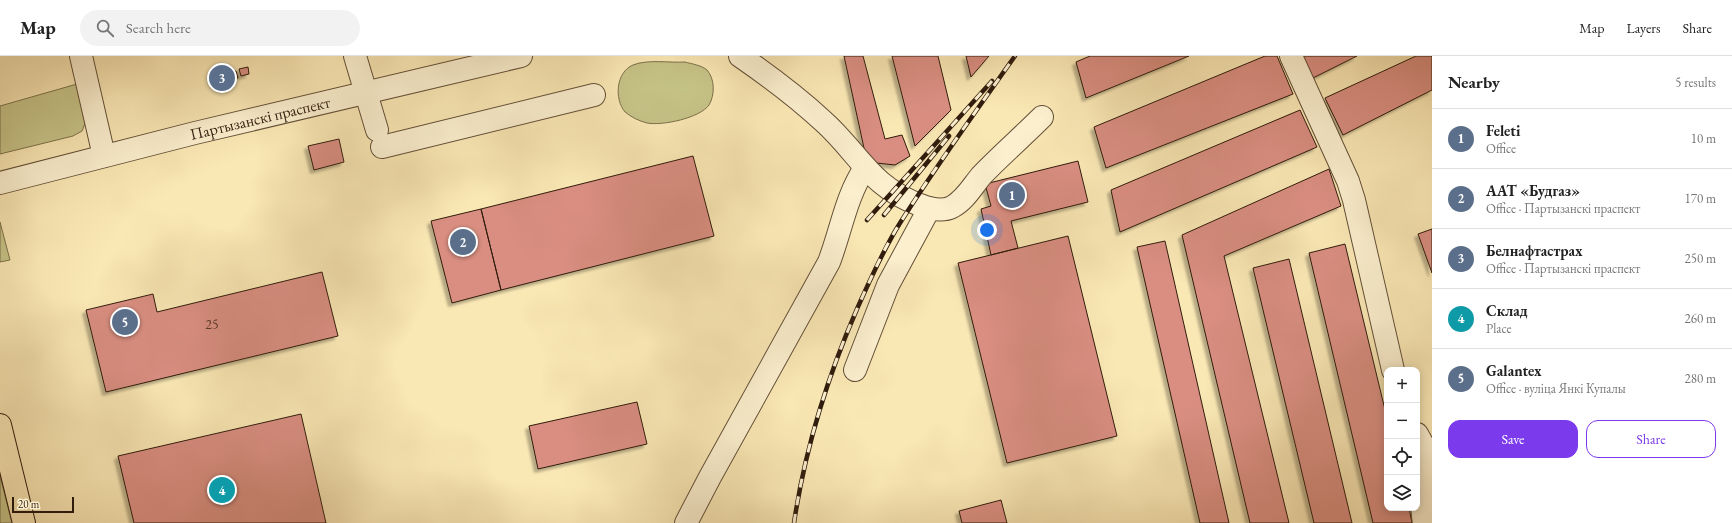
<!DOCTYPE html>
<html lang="en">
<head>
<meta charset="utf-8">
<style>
	:root { --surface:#fff; --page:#f2f2f2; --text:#222; --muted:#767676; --line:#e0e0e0; --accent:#7c3aed }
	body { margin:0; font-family:"EB Garamond",serif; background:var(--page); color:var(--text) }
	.controls { position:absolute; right:12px; bottom:12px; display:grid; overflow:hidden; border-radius:8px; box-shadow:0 2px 10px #0003 }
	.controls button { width:36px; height:36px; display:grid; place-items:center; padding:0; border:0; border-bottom:1px solid var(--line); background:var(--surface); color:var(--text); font:20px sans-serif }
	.scale { position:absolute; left:12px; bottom:10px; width:62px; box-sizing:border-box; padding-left:4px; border:2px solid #311c0d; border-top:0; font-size:11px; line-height:14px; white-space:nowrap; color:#311c0d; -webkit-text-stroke:3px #fbefce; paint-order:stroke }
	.you { position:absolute; left:987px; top:174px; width:14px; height:14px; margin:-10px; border:3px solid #fff; border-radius:50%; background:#1a73e8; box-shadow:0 0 0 6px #1a73e833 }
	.badge { display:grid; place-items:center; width:26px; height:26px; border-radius:50%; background:var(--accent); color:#fff; font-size:13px; font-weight:700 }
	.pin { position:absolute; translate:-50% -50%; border:2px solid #fff; box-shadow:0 1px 4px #0006 }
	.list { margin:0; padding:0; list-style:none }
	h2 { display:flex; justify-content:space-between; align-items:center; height:52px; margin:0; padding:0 16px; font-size:17px }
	h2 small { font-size:13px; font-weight:400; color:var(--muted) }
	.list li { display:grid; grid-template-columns:26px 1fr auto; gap:12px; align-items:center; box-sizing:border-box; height:60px; padding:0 16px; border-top:1px solid var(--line) }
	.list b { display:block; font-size:15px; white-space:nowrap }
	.list p { margin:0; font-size:13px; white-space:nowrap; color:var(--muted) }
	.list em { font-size:13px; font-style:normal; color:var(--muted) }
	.actions { display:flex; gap:8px; padding:12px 16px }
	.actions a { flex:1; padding:9px 0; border:1px solid var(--accent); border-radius:12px; text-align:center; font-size:14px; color:var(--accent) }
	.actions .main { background:var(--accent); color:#fff }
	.icon { flex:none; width:22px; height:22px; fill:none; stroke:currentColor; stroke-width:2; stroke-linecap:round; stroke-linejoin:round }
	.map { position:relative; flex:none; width:1432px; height:467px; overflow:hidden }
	header { display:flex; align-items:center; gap:24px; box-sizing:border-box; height:56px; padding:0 20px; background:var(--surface); border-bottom:1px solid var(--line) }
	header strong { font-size:19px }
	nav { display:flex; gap:22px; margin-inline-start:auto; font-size:14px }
	.search { width:280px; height:36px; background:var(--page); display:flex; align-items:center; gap:10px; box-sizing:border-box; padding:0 14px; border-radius:22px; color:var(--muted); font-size:15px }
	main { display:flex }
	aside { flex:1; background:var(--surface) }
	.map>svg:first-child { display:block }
	.green { fill:#c6c387; stroke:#7c704a }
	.building { fill:#d98e81; stroke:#311c0d; filter:url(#shadow) }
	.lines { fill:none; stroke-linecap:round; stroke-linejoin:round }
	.minor-casing { stroke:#634f37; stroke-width:24 }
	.major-casing { stroke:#311c0d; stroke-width:24 }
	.minor { stroke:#fbefce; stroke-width:22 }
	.major { stroke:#f9e7b4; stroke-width:22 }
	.rail-casing { stroke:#311c0d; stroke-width:4.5 }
	.rail { stroke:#fbefce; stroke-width:3; stroke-dasharray:9; stroke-linecap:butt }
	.labels { text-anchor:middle; stroke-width:3; stroke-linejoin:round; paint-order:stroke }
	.number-label { font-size:14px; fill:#5b382a }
	.street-label { font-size:16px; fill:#311c0d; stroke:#fbefce }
</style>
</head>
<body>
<header>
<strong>Map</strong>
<div class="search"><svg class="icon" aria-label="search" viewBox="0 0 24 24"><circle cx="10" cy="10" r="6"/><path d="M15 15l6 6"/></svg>Search here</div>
<nav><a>Map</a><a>Layers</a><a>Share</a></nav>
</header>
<main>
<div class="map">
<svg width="1432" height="467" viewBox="0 0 1432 467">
	<defs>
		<filter id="shadow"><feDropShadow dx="-3.5" dy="3.5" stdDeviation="1" flood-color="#0004"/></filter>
	</defs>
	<rect width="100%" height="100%" fill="#f9e7b4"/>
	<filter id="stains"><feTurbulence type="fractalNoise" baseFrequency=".005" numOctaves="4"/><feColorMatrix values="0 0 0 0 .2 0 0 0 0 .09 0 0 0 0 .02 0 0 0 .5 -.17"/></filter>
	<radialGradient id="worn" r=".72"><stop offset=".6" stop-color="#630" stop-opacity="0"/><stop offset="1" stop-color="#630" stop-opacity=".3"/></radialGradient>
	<path class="green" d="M685 6C692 8 701 9 707 14 715 23 715 39 709 49 700 62 662 70 647 67 639 65 631 61 625 56 614 43 616 16 633 9 648 3 669 7 685 6Z
		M77 28 86 65 82 75 73 80 0 98V50Z
		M0 166 10 204 0 206Z
		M0 420 12 467H0Z"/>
	<path class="building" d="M844 0H863L885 83 902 79 910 100 895 109 867 106Z
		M892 0H938L951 54 915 90Z
		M966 0H989L971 21Z
		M1090 0H1189L1086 42 1076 6Z
		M1265 0H1277L1293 38 1106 112 1094 71Z
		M1303 0H1357L1313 22Z
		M1416 0H1432V34L1343 79 1325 42Z
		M248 11 249 18 241 20 239 13Z
		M236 15 238 22 229 24 228 17Z
		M225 18 227 25 219 27 217 20Z
		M1300 54 1317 91 1120 176 1111 134Z
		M339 83 344 106 314 114 308 90Z
		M693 100 714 180 501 234 481 153Z
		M1078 105 1088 146 1011 165 1018 192 991 199 981 153 991 150 985 128Z
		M1329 113 1341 150 1224 200 1289 467H1250L1182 179Z
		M481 153 501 234 452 247 431 165Z
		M1432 173V217L1418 178Z
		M1068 180 1117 380 1007 407 958 207Z
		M1165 185 1229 467H1200L1137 191Z
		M1345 188 1387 362V452H1409L1412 467H1373L1309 197Z
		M1289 203 1352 467H1314L1253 212Z
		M322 216 338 280 106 336 86 254 153 238 157 256Z
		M637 346 647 388 538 413 529 370Z
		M301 358 326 467H134L118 400Z
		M1001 444 1007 467H962L959 455Z"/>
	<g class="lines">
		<defs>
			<g id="minor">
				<path d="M81 0 104 100"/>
				<path d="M355 0 377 74"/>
				<path d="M740 0C769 20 797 41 823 65 859 97 870 131 920 149 930 153 942 156 952 151 965 144 972 131 981 120 1000 100 1022 81 1042 61"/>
				<path d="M1291 0 1348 125 1354 144 1393 314"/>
				<path d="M382 91 594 39"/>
				<path id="s1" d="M0 127 195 77 521 0"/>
				<path d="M855 314 888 229 929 153"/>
				<path d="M1417 378 1432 405"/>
				<path d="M686 467 710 421 829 206C841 175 846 140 865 112"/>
				<path d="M1424 467C1420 444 1423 425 1431 403"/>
			</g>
			<path id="major" d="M0 369 24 467"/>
		</defs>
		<use href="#minor" class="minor-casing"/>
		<use href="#major" class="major-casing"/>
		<use href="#minor" class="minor"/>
		<use href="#major" class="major"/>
		<defs>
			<path id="rail" d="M884 159 949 80
				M867 164 992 25
				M794 467C805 393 827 322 857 253 870 224 883 194 900 167 936 110 976 55 1015 0"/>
		</defs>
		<use href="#rail" class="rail-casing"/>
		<use href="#rail" class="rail"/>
	</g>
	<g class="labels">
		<g class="number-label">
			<text x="212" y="273">25</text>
		</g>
		<g class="street-label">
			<text dy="6" stroke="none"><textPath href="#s1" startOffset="268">Партызанскі праспект</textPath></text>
		</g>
	</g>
	<rect width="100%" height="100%" filter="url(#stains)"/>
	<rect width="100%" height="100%" fill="url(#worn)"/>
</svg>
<div class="controls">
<button>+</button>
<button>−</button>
<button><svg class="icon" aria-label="locate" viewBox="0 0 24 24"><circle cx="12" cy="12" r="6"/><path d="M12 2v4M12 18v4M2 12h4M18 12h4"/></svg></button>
<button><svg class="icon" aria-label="layers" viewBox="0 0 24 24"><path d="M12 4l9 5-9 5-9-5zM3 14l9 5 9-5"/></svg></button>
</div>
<div class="scale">20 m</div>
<div class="you"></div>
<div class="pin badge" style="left:1012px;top:139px;background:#5c6f8a">1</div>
<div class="pin badge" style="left:463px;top:186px;background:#5c6f8a">2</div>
<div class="pin badge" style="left:222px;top:22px;background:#5c6f8a">3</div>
<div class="pin badge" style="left:222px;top:434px;background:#0f9aa8">4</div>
<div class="pin badge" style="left:125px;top:266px;background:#5c6f8a">5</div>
</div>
<aside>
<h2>Nearby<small>5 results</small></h2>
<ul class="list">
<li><span class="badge" style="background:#5c6f8a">1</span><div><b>Feleti</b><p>Office</p></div><em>10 m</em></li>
<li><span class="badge" style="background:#5c6f8a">2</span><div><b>ААТ «Будгаз»</b><p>Office · Партызанскі праспект</p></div><em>170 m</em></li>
<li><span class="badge" style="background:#5c6f8a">3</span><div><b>Белнафтастрах</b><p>Office · Партызанскі праспект</p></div><em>250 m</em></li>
<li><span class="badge" style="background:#0f9aa8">4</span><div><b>Склад</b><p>Place</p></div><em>260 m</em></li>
<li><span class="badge" style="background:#5c6f8a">5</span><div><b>Galantex</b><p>Office · вуліца Янкі Купалы</p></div><em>280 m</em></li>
</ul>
<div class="actions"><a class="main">Save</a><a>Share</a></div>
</aside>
</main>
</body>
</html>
